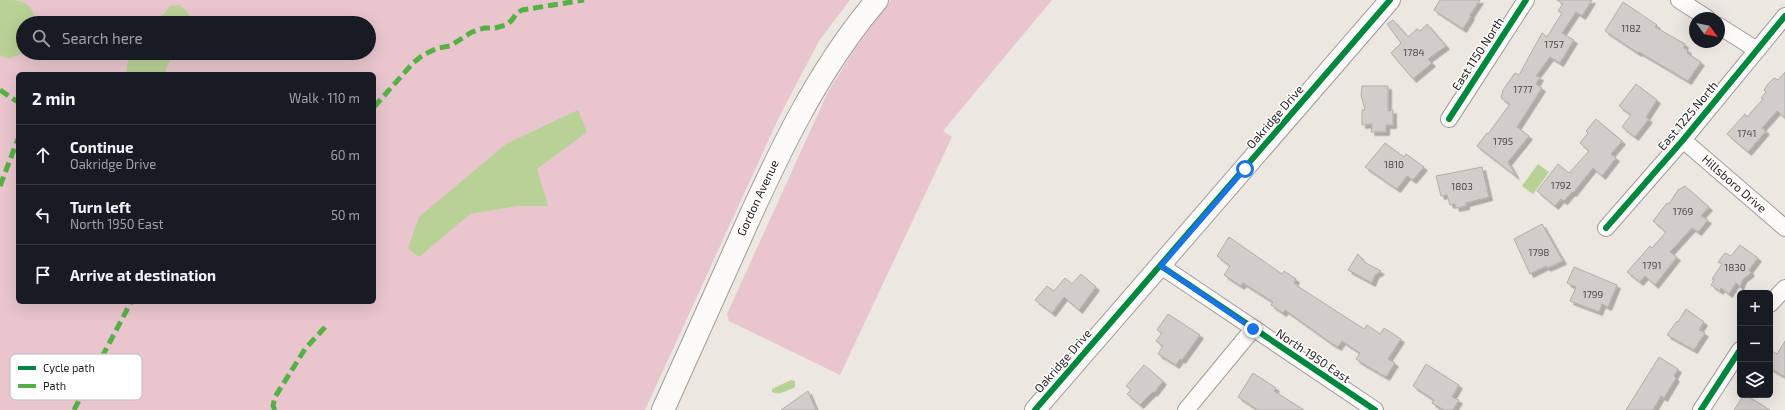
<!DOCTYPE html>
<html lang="en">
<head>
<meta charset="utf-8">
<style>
	:root { --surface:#171b24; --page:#242831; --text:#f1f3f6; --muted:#9ea1a6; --line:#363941 }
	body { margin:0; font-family:"Exo 2",sans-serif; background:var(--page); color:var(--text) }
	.controls { position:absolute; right:12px; bottom:12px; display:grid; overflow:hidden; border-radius:6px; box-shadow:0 4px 16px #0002 }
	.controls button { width:36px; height:36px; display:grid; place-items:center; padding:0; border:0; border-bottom:1px solid var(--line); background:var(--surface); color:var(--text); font:20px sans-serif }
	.compass { position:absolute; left:1689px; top:12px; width:36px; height:36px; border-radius:50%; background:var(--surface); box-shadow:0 4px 16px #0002; rotate:123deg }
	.stop { position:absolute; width:12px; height:12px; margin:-9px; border:3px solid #1a73e8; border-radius:50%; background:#fff }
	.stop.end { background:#1a73e8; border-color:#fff; box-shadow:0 1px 4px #0008 }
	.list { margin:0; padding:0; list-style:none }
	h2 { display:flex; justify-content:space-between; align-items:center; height:52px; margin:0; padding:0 16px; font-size:17px }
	h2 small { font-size:13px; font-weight:400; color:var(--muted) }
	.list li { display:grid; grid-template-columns:26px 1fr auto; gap:12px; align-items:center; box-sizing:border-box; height:60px; padding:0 16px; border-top:1px solid var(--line) }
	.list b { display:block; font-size:15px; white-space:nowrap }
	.list p { margin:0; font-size:13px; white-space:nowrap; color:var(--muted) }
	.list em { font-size:13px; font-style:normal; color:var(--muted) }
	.icon { flex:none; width:22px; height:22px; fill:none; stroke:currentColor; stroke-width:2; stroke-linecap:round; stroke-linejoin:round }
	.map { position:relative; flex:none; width:1785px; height:410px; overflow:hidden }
	.search { position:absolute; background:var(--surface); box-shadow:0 4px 16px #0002; left:16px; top:16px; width:360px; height:44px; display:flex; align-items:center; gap:10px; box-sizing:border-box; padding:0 14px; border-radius:22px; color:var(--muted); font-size:15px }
	.panel { position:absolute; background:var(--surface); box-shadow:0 4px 16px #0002; left:16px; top:72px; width:360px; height:232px; border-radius:6px }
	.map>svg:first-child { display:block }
	.green { fill:#e9c5cd; fill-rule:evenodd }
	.water { fill:#b8d196 }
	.building { fill:#d3cdc9; stroke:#b3ada9; filter:url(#shadow) }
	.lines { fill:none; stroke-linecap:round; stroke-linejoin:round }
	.minor-casing { stroke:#a19c98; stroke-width:18 }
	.tertiary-casing { stroke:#a19c98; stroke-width:22 }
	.secondary-casing { stroke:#a19c98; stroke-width:24 }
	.minor { stroke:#fcfbfa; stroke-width:16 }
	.tertiary { stroke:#fcfbfa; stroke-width:20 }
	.secondary { stroke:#fcfbfa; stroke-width:22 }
	.quiet { stroke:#55b145; stroke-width:5; stroke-dasharray:10 5; stroke-linecap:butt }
	.cycleway-casing { stroke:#fff; stroke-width:8 }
	.cycleway { stroke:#00873e; stroke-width:6 }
	.route { stroke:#1a73e8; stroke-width:5 }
	.labels { text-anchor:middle; stroke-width:3; stroke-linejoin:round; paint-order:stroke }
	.number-label { font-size:10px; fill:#4e4945 }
	.street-label { font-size:12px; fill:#211c18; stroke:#fff }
	.key { fill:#fff; stroke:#bcbbba; stroke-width:1 }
	.key-label { font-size:11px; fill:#211c18 }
</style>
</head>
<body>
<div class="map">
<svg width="1785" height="410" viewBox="0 0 1785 410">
	<defs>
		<filter id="shadow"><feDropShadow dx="3.5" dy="3.5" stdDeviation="0" flood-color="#0004"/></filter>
	</defs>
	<rect width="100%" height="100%" fill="#ede7e1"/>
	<path class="green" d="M0 0H850L819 41 780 115 645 410H0ZM23 23H369V53H23ZM18 74H374V302H18Z
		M891 0H1052L943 131 952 137 840 375 729 321 727 314 827 94 854 50Z"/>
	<path class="water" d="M0 0C23 0 29 0 38 23H23V53H24L8 59 0 55Z
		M180 5 188 12 192 23H144C148 19 152 20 157 18 163 16 166 11 170 6Z
		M129 53H174L168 64 165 74H126Z
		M578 110 587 132 537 169 548 206H517L470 214 419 257 408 248 419 217 506 144Z
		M1538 164 1549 172 1533 194 1522 186Z
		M791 380 795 381V387C789 390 778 396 772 392V389Z"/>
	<path class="building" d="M1440 0H1480L1470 15 1471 16 1463 29 1434 10Z
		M1557 0H1592L1582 16 1576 12 1562 33 1574 40 1560 63 1550 57 1536 76 1540 77 1536 84 1542 88 1517 127 1529 136 1508 162 1516 176 1477 146 1487 133 1488 134 1510 104 1501 98 1503 90 1515 73 1519 75 1542 33 1547 37 1562 13 1558 11 1563 4Z
		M1623 2 1657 25 1655 27 1685 44 1684 48 1688 50 1687 53 1701 62 1688 81 1639 52 1638 53 1605 31Z
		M1393 20 1408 37 1417 29 1420 31 1427 24 1446 46 1428 59 1432 63 1413 79 1391 53 1401 43 1387 24Z
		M1785 72V118L1777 111 1762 128 1766 131 1748 152 1727 134 1745 114 1747 117 1763 99 1761 98 1766 92 1764 90 1768 84 1774 78 1778 80Z
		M1636 84 1657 100 1646 117 1649 119 1635 137 1622 127 1631 115 1619 106Z
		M1362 86H1388V111L1393 110V125H1386V132H1371L1372 124 1362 125V110H1365L1361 95Z
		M1596 119 1622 141 1611 154 1616 158 1602 176 1593 168 1573 193 1572 192 1564 201 1561 199 1555 206 1537 191 1558 164 1569 173 1589 151 1580 143 1588 133 1586 131Z
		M1385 143 1404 157 1406 154 1424 167 1413 180 1407 176 1397 189 1365 167Z
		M1482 167 1489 197 1466 203V206L1456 208 1455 204 1450 205 1447 195 1441 196 1436 176Z
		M1685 186 1709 207 1701 216 1708 220 1698 232 1692 228 1670 252 1677 257 1655 285 1645 276 1640 282 1627 272 1650 246 1652 248 1666 232 1653 221 1667 203 1669 204 1678 190Z
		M1542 224 1563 261 1547 268 1546 266 1530 274 1514 239Z
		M1229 237 1282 274 1284 271 1296 279 1294 283 1299 287 1364 329 1367 325 1380 334 1384 328 1401 339 1388 359 1395 363 1386 377 1362 363 1356 359 1360 353 1342 341 1338 347 1331 343 1285 310 1283 313 1271 305 1273 302 1243 283 1241 286 1224 275 1230 266 1217 256Z
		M1740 245 1758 258 1749 270 1751 273 1743 279 1740 287 1736 283 1729 294 1721 288 1720 291 1711 285 1714 280 1712 279 1722 264 1718 262 1725 253 1731 256Z
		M1358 254 1364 262 1381 271 1375 275 1372 283 1348 270Z
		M1574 267 1617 285 1608 307 1602 304 1599 312 1570 301 1576 287 1567 283Z
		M1081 274 1096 287 1079 310 1064 297 1052 313 1035 300 1047 286 1054 291 1065 278 1072 284Z
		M1686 309 1704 322 1699 330 1705 333 1694 350 1667 335 1677 321 1678 322Z
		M1168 314 1200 335 1182 360 1180 359 1176 365 1158 354 1163 346 1156 341 1162 333 1157 330Z
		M1785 341V377L1770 368V350L1777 354Z
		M1659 357 1678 369 1674 376 1676 378 1664 398 1661 396 1653 410H1626Z
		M1426 364 1459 385 1452 397 1459 400 1453 410H1444L1432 403 1434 400 1413 386Z
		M1144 365 1163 381 1154 393 1153 392 1140 405 1127 394 1131 390 1126 386Z
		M1253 373 1276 388 1274 391 1304 410H1258L1238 397Z
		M808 391 816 410H781Z
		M1744 395H1746L1770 410H1734Z"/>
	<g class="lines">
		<defs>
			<path id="minor" d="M1679 0 1707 18
				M1719 26 1757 50
				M1449 119 1526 0
				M1683 140 1785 228
				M1606 228 1683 140 1785 16
				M1161 266 1375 410
				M1770 304 1785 288
				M1186 410 1253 329
				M1701 410 1740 350"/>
			<path id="tertiary" d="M1035 410 1390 0"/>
			<path id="secondary" d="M663 410C688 354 714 297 739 241 777 156 816 72 877 0"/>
		</defs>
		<use href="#minor" class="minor-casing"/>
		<use href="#tertiary" class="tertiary-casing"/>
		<use href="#secondary" class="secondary-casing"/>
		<use href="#minor" class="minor"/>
		<use href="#tertiary" class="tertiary"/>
		<use href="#secondary" class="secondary"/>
		<path class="quiet" d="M0 90 18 102
			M374 107 413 63 423 55 438 48 450 46 472 32 484 28H495L506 25 512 20 516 14 522 10 584 0
			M0 186 18 139
			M74 410 131 302
			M275 410 273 406 275 397 305 349 327 325"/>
		<defs>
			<path id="cycleway" d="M1449 119 1526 0
				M1606 228 1683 140 1785 16
				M1161 266 1375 410
				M1035 410 1390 0
				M1701 410 1740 350"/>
		</defs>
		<use href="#cycleway" class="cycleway-casing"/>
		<use href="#cycleway" class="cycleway"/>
	</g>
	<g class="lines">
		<path class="route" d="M1245 169 1161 266 1253 329"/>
	</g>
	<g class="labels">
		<g class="number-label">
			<text x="1631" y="32">1182</text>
			<text x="1554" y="48">1757</text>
			<text x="1414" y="56">1784</text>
			<text x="1523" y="93">1777</text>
			<text x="1747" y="137">1741</text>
			<text x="1503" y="145">1795</text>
			<text x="1394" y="168">1810</text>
			<text x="1561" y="189">1792</text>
			<text x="1462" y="190">1803</text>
			<text x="1683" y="215">1769</text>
			<text x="1539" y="256">1798</text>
			<text x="1652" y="269">1791</text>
			<text x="1735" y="271">1830</text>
			<text x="1593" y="298">1799</text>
		</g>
		<g class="street-label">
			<text transform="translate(1478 54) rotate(-57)" y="4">East 1150 North</text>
			<text transform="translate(1688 116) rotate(-50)" y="4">East 1225 North</text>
			<text transform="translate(1275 117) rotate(-49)" y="4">Oakridge Drive</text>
			<text transform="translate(1734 184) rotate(41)" y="4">Hillsboro Drive</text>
			<text transform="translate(758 198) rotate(-65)" y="4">Gordon Avenue</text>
			<text transform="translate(1313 356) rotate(34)" y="4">North 1950 East</text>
			<text transform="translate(1063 361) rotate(-49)" y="4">Oakridge Drive</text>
		</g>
	</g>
	<rect x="10" y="354" width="132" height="46" rx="6" class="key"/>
	<rect x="18" y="366" width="18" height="4" fill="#00873e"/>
	<rect x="18" y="384" width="18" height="4" fill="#55b145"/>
	<g class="key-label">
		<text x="43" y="372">Cycle path</text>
		<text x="43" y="390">Path</text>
	</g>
</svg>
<div class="controls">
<button>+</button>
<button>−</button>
<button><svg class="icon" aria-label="layers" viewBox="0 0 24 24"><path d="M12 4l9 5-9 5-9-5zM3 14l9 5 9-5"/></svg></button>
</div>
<svg class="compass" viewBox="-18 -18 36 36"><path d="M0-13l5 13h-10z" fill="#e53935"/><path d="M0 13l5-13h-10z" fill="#9ea1a6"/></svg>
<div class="stop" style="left:1245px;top:169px"></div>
<div class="stop end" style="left:1253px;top:329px"></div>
<div class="search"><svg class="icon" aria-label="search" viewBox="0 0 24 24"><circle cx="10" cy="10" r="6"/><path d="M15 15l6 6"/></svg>Search here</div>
<section class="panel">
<h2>2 min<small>Walk · 110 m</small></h2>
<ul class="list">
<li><svg class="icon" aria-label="ahead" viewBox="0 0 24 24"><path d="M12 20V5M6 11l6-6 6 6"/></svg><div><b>Continue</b><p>Oakridge Drive</p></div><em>60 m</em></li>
<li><svg class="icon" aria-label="left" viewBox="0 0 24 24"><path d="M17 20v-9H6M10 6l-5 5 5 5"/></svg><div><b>Turn left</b><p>North 1950 East</p></div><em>50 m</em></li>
<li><svg class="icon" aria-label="arrive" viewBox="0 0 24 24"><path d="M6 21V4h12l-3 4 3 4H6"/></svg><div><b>Arrive at destination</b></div></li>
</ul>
</section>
</div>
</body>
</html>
